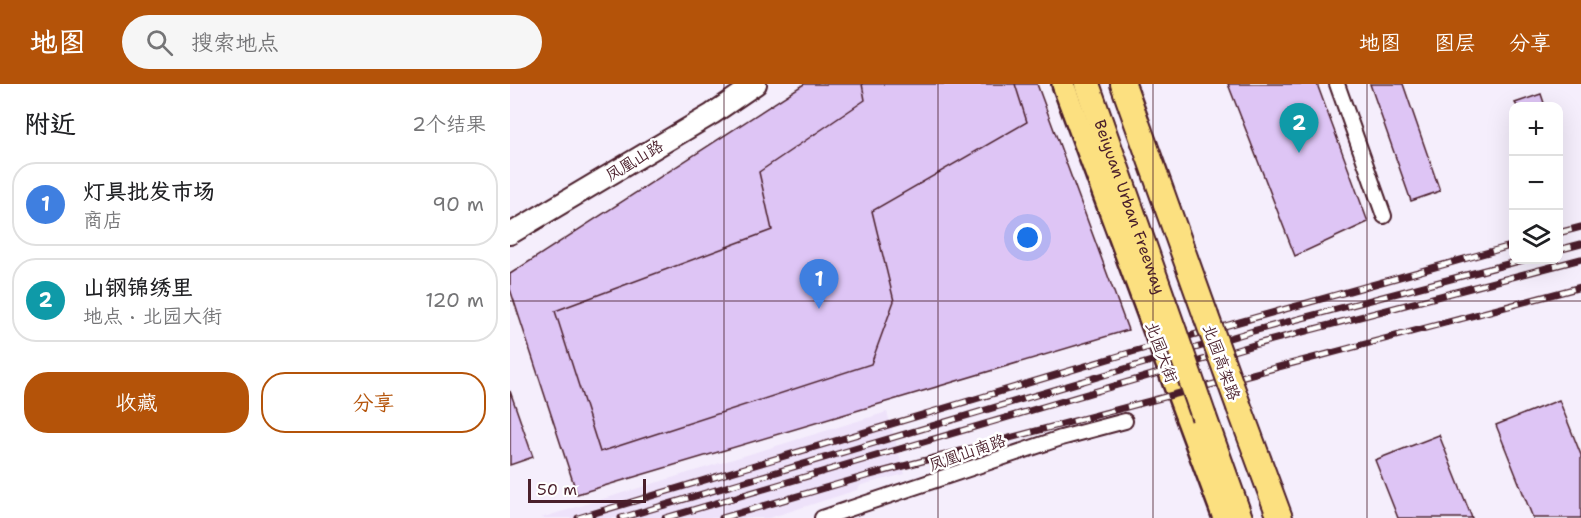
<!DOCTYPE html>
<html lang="zh">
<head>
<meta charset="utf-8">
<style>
	:root { --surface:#fff; --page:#f6f6f6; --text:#202124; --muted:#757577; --line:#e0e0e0; --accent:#b45309 }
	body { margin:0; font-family:"Shantell Sans","LXGW WenKai TC",sans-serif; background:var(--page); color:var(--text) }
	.controls { position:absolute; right:18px; top:18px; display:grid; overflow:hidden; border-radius:12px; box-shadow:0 6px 24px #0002 }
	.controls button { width:54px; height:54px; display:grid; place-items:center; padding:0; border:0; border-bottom:2px solid var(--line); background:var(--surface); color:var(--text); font:30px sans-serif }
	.scale { position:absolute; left:18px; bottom:15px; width:118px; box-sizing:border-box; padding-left:6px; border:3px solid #4a1f2b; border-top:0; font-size:16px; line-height:21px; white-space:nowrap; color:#4a1f2b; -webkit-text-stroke:4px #fff; paint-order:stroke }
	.you { position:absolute; left:518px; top:154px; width:21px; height:21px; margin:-15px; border:4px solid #fff; border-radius:50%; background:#1a73e8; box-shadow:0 0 0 9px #1a73e833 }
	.badge { display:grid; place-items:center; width:39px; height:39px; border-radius:50%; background:var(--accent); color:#fff; font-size:20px; font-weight:700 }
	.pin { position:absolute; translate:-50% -50px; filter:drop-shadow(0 2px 3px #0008) }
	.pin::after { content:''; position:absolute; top:32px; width:21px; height:18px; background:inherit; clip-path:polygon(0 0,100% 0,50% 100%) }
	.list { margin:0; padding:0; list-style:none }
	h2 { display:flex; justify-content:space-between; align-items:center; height:78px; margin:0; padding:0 24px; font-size:26px }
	h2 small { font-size:20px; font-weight:400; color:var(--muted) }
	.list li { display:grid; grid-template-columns:39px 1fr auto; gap:18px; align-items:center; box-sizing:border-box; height:84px; margin:0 12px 12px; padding:0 12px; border:2px solid var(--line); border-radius:24px }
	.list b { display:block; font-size:22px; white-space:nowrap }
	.list p { margin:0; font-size:20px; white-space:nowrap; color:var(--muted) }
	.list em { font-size:20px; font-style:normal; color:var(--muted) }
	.actions { display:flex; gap:12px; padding:18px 24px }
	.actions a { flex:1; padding:14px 0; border:2px solid var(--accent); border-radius:24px; text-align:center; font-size:21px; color:var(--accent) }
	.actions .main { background:var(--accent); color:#fff }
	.icon { flex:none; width:33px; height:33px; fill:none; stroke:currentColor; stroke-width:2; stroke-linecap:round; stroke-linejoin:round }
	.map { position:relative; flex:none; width:1071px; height:434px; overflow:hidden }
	header { display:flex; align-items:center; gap:36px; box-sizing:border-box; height:84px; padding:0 30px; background:var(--accent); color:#fff }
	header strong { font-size:28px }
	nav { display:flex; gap:33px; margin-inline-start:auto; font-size:21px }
	.search { width:420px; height:54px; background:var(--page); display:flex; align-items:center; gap:15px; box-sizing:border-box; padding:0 21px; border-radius:33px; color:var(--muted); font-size:22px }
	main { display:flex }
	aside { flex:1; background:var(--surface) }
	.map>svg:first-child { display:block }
	.built { fill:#eee2fa }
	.building { fill:#dec5f5; stroke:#4a1f2b; stroke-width:1.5 }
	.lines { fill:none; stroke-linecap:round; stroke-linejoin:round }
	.street-casing { stroke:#4a1f2b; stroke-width:18 }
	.secondary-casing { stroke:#4a1f2b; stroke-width:24 }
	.primary-casing { stroke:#4a1f2b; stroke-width:26 }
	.highway-casing { stroke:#4a1f2b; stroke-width:28 }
	.street { stroke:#fff; stroke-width:14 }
	.secondary { stroke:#fff; stroke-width:20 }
	.primary { stroke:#fce080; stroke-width:21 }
	.highway { stroke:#fce080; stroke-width:24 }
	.rail-casing { stroke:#4a1f2b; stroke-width:7 }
	.rail { stroke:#fff; stroke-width:4.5; stroke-dasharray:14; stroke-linecap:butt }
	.highway-bridge-casing { stroke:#4a1f2b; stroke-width:28; stroke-linecap:butt }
	.highway-bridge { stroke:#fce080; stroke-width:24 }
	.grid { fill:none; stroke:#4a1f2b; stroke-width:1.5; stroke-opacity:0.55 }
	.labels { text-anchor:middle; stroke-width:5; stroke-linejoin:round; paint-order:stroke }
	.street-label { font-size:16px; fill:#4a1f2b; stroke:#fff }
</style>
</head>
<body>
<header>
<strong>地图</strong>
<div class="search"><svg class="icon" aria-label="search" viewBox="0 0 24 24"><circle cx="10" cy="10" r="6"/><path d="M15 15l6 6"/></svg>搜索地点</div>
<nav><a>地图</a><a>图层</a><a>分享</a></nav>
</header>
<main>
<aside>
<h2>附近<small>2个结果</small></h2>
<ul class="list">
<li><span class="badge" style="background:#3f7fe0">1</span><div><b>灯具批发市场</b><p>商店</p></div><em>90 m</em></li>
<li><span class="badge" style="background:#0f9aa8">2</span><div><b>山钢锦绣里</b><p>地点 · 北园大街</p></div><em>120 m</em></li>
</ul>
<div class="actions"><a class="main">收藏</a><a>分享</a></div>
</aside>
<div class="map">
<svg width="1071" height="434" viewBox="0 0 1071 434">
	<rect width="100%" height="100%" fill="#f5eefc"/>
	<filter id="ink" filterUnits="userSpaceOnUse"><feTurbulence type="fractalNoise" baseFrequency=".0167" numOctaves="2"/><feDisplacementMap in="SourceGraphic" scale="12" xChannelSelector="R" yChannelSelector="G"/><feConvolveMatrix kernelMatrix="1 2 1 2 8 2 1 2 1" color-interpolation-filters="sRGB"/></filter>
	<g filter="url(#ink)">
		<path class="built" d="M377 328 395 390 351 401 347 406 259 434H31Z"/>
		<path class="building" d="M294 0H527L618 246 67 410 0 205V190Z
			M352 0H505L517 38 362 127 384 217 361 280 90 368 45 227 262 146 249 88 355 16Z
			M718 0H807L858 138 785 172Z
			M860 0H893L930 107 901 117Z
			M1031 10 1035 22H1007L1005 19Z
			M0 307 23 373 0 381Z
			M1049 316 1071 371V434H1023L986 341Z
			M929 351 962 434H888L865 376Z"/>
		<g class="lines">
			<defs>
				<path id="street" d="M827 0 874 132
					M312 434 551 354 615 337"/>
				<path id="secondary" d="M0 150 202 30 246 0"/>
				<path id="primary" d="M553 0 714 434"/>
				<g id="highway">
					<path id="s1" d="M577 0 664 247"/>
					<path d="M613 0 696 232"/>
					<path d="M729 323 770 434"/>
					<path d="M694 333 730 434"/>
				</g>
			</defs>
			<use href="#street" class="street-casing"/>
			<use href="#secondary" class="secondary-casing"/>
			<use href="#primary" class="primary-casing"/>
			<use href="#highway" class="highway-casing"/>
			<use href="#street" class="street"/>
			<use href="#secondary" class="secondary"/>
			<use href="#primary" class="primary"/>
			<use href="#highway" class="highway"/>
			<defs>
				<path id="rail" d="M1048 149 1071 143
					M1048 166 1071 160
					M68 434 622 268 1004 161
					M111 434 743 247 1013 176
					M155 434 747 260 1071 175
					M212 434 356 392 1071 203"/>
			</defs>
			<use href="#rail" class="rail-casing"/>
			<use href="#rail" class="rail"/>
			<defs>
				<path id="highway-bridge" d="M696 232 729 323
					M664 247 694 333"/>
			</defs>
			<use href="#highway-bridge" class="highway-bridge-casing"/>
			<use href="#highway-bridge" class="highway-bridge"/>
		</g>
	</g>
	<path class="grid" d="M214 0V434M428 0V434M643 0V434M857 0V434M0 217H1071"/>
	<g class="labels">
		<g class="street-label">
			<text transform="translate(124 76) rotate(-31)" y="6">凤凰山路</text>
			<text dy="6" stroke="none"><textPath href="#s1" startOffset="130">Beiyuan Urban Freeway</textPath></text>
			<text transform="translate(652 268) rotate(70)" y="6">北园大街</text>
			<text transform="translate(712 278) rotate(70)" y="6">北园高架路</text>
			<text transform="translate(457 368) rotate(-19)" y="6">凤凰山南路</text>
		</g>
	</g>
</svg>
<div class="controls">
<button>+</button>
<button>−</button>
<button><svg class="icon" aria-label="layers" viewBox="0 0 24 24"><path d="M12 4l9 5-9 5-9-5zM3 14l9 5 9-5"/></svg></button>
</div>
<div class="scale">50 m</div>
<div class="you"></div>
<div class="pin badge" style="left:309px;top:225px;background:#3f7fe0">1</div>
<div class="pin badge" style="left:789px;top:69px;background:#0f9aa8">2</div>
</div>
</main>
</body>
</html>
